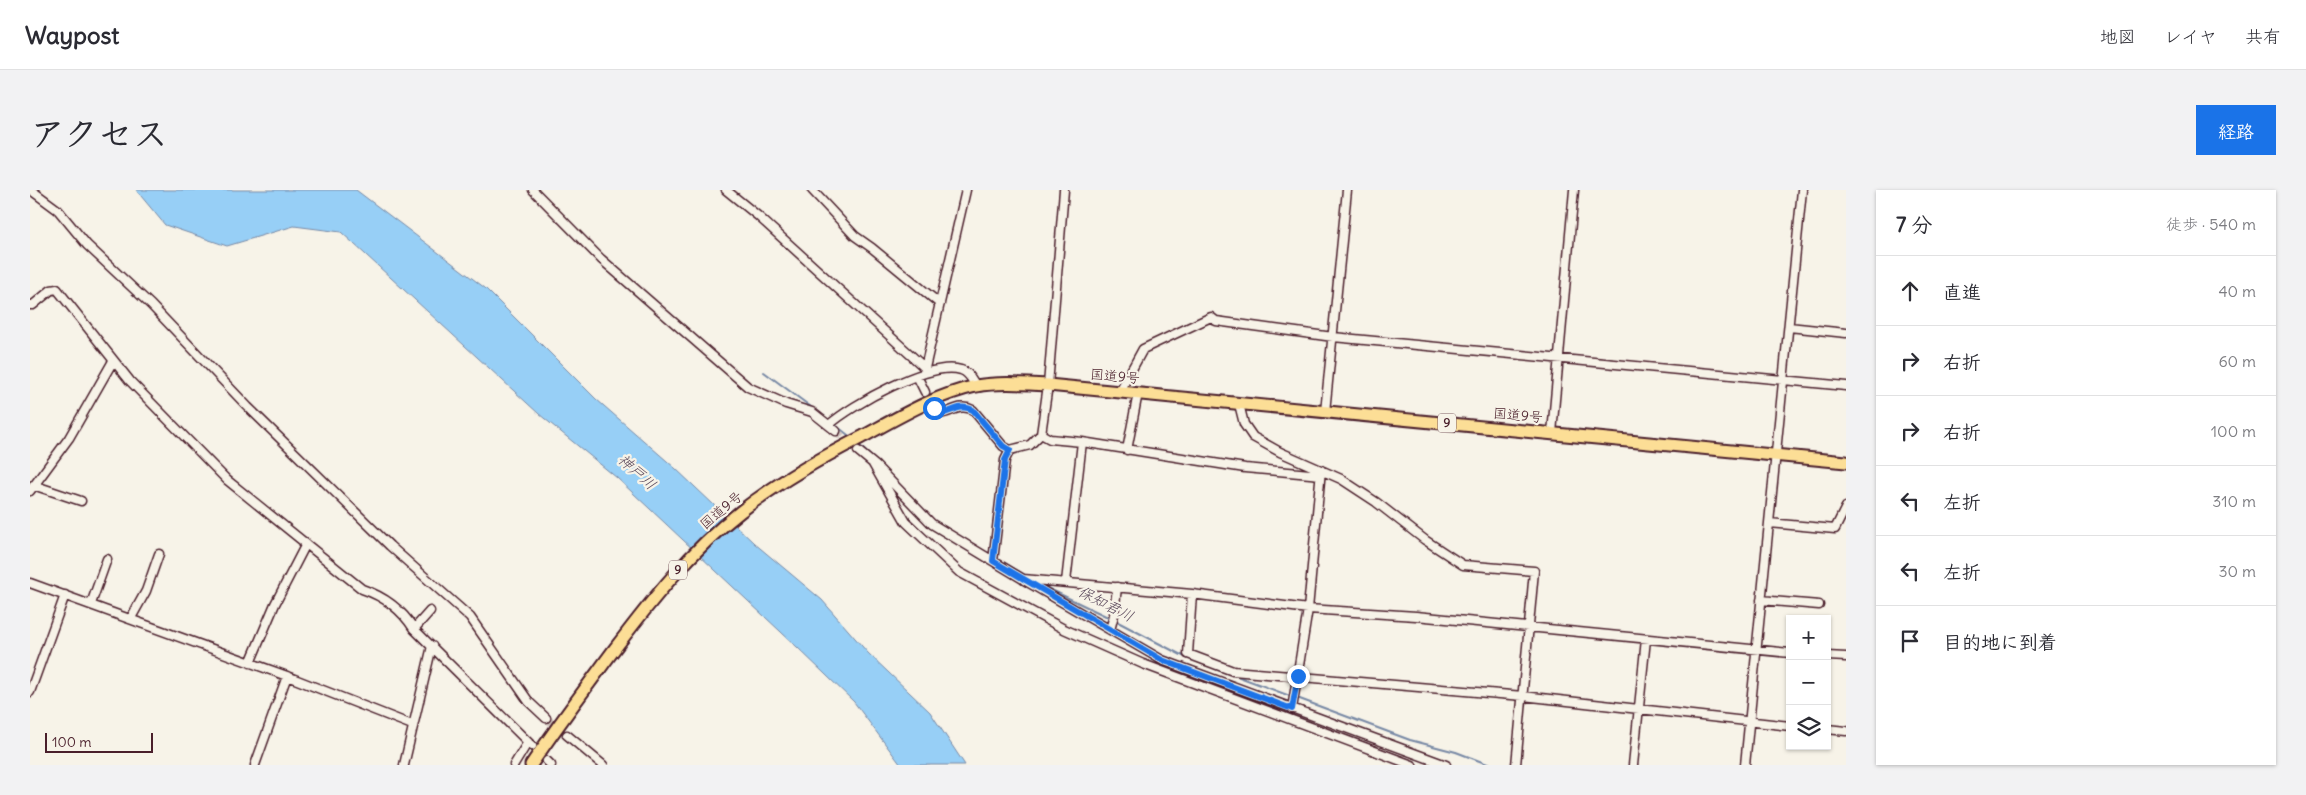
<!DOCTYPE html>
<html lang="ja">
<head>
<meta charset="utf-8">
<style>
	:root { --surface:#fff; --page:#f2f2f3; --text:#2b2b33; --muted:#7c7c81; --line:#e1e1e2; --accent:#1a73e8 }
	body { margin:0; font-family:Delius,"Klee One",sans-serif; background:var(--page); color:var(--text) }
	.controls { position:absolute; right:15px; bottom:15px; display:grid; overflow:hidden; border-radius:0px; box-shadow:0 1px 4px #0004 }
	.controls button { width:45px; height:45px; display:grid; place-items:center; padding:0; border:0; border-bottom:1px solid var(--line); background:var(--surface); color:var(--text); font:25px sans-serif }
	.scale { position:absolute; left:15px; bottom:12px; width:108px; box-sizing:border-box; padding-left:5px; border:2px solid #4a1f2b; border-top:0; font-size:14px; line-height:18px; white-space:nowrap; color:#4a1f2b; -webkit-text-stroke:4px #f7f3e8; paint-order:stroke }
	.stop { position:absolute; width:15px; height:15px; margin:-11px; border:4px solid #1a73e8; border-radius:50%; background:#fff }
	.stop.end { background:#1a73e8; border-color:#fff; box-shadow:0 1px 5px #0008 }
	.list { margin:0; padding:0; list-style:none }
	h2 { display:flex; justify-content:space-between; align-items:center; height:65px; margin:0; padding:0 20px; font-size:21px }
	h2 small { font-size:16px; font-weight:400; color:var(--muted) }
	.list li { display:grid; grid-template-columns:32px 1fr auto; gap:15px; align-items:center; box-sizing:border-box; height:70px; padding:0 20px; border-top:1px solid var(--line) }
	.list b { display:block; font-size:19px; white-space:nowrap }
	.list em { font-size:16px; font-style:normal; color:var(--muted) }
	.icon { flex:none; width:28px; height:28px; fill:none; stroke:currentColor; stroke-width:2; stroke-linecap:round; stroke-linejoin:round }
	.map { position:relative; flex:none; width:1816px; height:575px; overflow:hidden; border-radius:0px }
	header { display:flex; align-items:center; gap:30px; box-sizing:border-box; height:70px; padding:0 25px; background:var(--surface); border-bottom:1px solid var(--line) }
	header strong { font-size:24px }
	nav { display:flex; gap:28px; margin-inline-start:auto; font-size:18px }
	.intro { display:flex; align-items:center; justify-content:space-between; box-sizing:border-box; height:120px; padding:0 30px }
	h1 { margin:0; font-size:35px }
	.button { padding:12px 22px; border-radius:0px; background:var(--accent); color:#fff; font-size:18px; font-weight:700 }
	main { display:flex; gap:30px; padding:0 30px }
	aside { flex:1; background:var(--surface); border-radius:0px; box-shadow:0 1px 4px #0004 }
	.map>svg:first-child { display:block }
	.water { fill:#97cff6; stroke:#7889a5 }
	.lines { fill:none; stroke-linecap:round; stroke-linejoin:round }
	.stream { stroke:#7889a5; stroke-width:2 }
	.minor-tunnel { stroke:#d4c9c2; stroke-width:8; stroke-dasharray:8 4; stroke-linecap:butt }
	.minor-casing { stroke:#4a1f2b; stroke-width:11 }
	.highway-casing { stroke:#4a1f2b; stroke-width:15 }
	.minor { stroke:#f7f3e8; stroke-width:8 }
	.highway { stroke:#fcde96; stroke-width:11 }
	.route { stroke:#1a73e8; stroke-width:6 }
	.labels { text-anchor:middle; stroke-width:4.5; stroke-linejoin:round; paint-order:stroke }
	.shield { fill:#f7f3e8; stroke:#7e5f64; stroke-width:1 }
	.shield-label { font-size:12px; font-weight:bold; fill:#4a1f2b }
	.street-label { font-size:14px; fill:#4a1f2b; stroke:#f7f3e8 }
	.water-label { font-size:15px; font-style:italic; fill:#5d4b5e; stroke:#f7f3e8 }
</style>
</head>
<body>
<header>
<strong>Waypost</strong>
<nav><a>地図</a><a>レイヤ</a><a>共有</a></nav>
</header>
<div class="intro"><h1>アクセス</h1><a class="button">経路</a></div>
<main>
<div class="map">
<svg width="1816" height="575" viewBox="0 0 1816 575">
	<rect width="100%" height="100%" fill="#f7f3e8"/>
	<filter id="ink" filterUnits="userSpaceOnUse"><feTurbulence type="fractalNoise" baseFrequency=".02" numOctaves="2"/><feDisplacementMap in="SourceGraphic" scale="10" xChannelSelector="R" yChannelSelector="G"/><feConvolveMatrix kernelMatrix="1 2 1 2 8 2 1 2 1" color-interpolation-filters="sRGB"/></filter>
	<g filter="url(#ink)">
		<path class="water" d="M106 0H326L455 98 566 209 645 278 724 353 792 410 838 463 900 522 935 575H871L824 512 767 457 587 288 509 224 311 42 264 36 197 56 135 35Z"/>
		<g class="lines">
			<path class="stream" d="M734 182 800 231
				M804 234 822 248
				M829 255 851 276
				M966 368 997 386
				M1009 394 1082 429
				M1086 431 1157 468
				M1204 485 1260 506
				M1267 508 1380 550 1426 562 1460 575"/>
			<path class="minor-tunnel" d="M806 241 828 261
				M516 528 537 545"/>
			<defs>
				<path id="minor" d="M1 0 28 20 57 55 121 115 218 217 360 356 440 427 499 512 516 528
					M503 0 571 69 718 197 756 214 782 222 806 241
					M696 0 728 26 895 178 897 182
					M782 0 825 46 842 58 910 114
					M0 115H3L21 100 27 99 100 191 197 290 332 399C353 406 372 420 384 439L502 556
					M1759 137 1816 143
					M895 178 936 0
					M887 186 895 202
					M1090 201 1113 159 1181 127 1186 131 1303 147 1816 196
					M1209 214 1214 234 1223 247 1250 262 1311 289 1346 312 1395 350 1433 375 1504 381 1486 575
					M904 218 910 224C923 222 930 213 943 220L973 256 980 260 1000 255 1011 244 1018 195 1034 0
					M1295 222 1317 0
					M799 235C821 215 901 170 931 180 939 182 942 190 946 196
					M1522 243 1544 0
					M1011 244 1020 249 1052 252 1036 392
					M1052 252 1215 278 1291 285
					M980 260 975 270 963 371 993 389 1162 404 1278 419 1386 426 1760 463
					M1097 260 1108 203
					M828 261 846 276 902 334 963 371
					M843 274 876 332 929 382 1034 439 1113 474 1382 575
					M3 295 51 311
					M0 301 39 248 83 171
					M1739 333 1805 339 1816 317
					M994 390 1132 470 1416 575
					M0 393 257 486 382 535
					M1162 404 1158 464 1203 481 1493 506 1760 536
					M1731 410 1789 415
					M61 414 77 369
					M101 428 116 401 129 364
					M384 439 400 421
					M1080 440 1084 425 1087 397
					M1797 466 1816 467
					M220 473 245 414 276 354
					M0 502 35 405
					M1262 519 1278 419 1291 280
					M1797 539 1816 541
					M537 545 573 575
					M517 571 521 575
					M225 575 257 486
					M374 575 402 456
					M484 575 498 552
					M1603 575 1616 449
					M1715 575 1772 0"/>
				<path id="highway" d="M501 575C527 536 555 499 583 461 621 411 660 361 710 322 748 292 789 269 832 247 869 227 905 205 946 196 970 192 994 194 1018 195L1816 272"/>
			</defs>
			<use href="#minor" class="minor-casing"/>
			<use href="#highway" class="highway-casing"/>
			<use href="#minor" class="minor"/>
			<use href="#highway" class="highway"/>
		</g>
	</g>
	<g class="lines" filter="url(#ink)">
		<path class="route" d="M904 218 910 224C923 222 930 213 943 220L973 256 980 260 975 270 963 371 1132 470 1262 519 1268 486"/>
	</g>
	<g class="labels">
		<g class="shield">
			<rect x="1408" y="223.5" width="18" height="19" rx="4"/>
			<rect x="639" y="370.5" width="18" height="19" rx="4"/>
		</g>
		<g class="shield-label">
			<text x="1417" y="237">9</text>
			<text x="648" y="384">9</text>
		</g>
		<g class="street-label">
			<text transform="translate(1085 186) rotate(5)" y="5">国道9号</text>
			<text transform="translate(1488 225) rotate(5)" y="5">国道9号</text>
			<text transform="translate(691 320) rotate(-40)" y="5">国道9号</text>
		</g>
		<g class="water-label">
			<text transform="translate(607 282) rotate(42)" y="5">神戸川</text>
			<text transform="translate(1076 414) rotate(27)" y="5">保知君川</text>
		</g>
	</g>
</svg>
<div class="controls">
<button>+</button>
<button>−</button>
<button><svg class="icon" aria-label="layers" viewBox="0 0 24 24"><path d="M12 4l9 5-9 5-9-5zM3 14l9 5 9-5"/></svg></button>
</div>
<div class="scale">100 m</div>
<div class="stop" style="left:904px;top:218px"></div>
<div class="stop end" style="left:1268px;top:486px"></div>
</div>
<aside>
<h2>7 分<small>徒歩 · 540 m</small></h2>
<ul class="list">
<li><svg class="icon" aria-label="ahead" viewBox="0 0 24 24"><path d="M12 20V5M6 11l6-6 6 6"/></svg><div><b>直進</b></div><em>40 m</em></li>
<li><svg class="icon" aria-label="right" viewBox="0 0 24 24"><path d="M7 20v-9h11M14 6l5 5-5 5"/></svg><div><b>右折</b></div><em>60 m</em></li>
<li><svg class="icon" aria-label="right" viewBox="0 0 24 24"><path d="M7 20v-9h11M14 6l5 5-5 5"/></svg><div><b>右折</b></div><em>100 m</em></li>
<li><svg class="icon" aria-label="left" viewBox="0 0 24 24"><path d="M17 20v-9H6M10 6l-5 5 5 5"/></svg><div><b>左折</b></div><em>310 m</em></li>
<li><svg class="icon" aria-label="left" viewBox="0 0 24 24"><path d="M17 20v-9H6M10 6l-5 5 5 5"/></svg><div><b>左折</b></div><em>30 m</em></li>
<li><svg class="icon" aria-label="arrive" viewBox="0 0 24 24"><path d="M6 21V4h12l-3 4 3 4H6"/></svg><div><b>目的地に到着</b></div></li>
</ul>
</aside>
</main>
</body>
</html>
